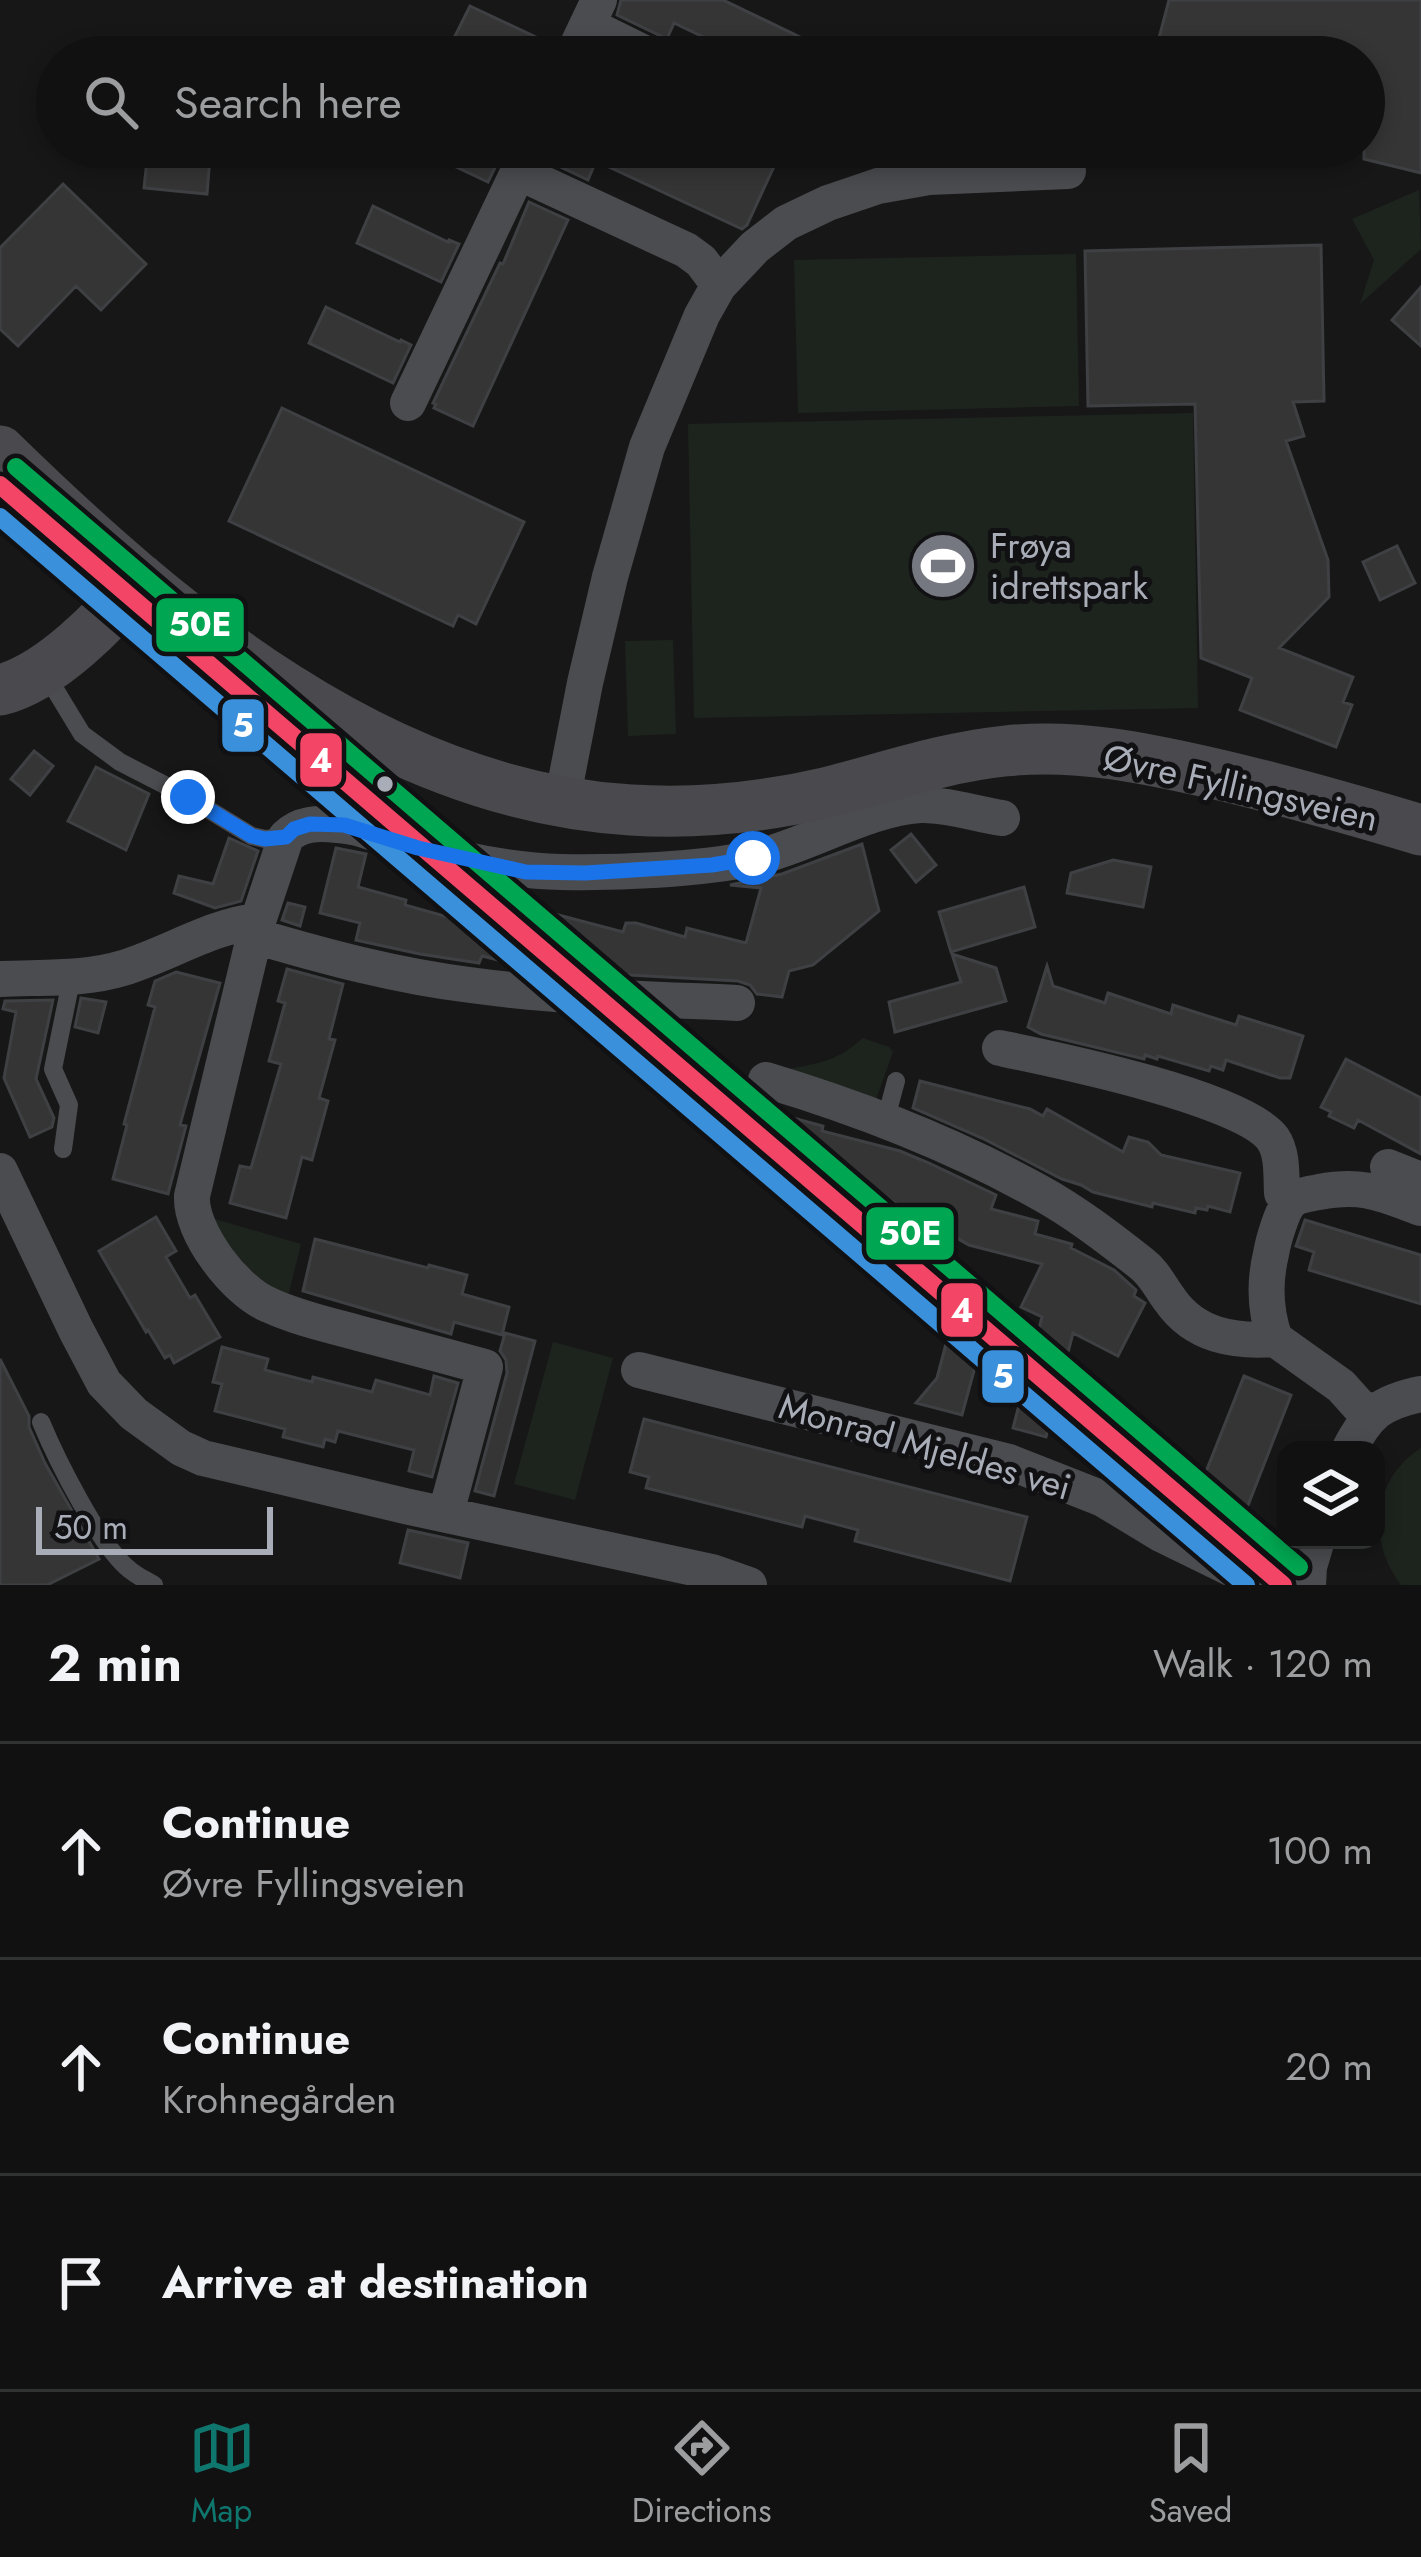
<!DOCTYPE html>
<html lang="en">
<head>
<meta charset="utf-8">
<style>
	:root { --surface:#111; --page:#1e1f1f; --text:#f1f3f6; --muted:#9c9d9f; --line:#303131; --accent:#0f766e }
	body { margin:0; font-family:Jost,sans-serif; background:var(--page); color:var(--text) }
	.controls { position:absolute; right:36px; bottom:36px; display:grid; overflow:hidden; border-radius:24px; box-shadow:0 6px 18px #0003 }
	.controls button { width:108px; height:108px; display:grid; place-items:center; padding:0; border:0; border-bottom:3px solid var(--line); background:var(--surface); color:var(--text); font:60px sans-serif }
	.scale { position:absolute; left:36px; bottom:30px; width:237px; box-sizing:border-box; padding-left:12px; border:6px solid #a8adb8; border-top:0; font-size:33px; line-height:42px; white-space:nowrap; color:#a8adb8; -webkit-text-stroke:9px #111113; paint-order:stroke }
	.stop { position:absolute; width:36px; height:36px; margin:-27px; border:9px solid #1a73e8; border-radius:50%; background:#fff }
	.stop.end { background:#1a73e8; border-color:#fff; box-shadow:0 3px 12px #0008 }
	.list { margin:0; padding:0; list-style:none }
	h2 { display:flex; justify-content:space-between; align-items:center; height:156px; margin:0; padding:0 48px; font-size:51px }
	h2 small { font-size:39px; font-weight:400; color:var(--muted) }
	.list li { display:grid; grid-template-columns:78px 1fr auto; gap:36px; align-items:center; box-sizing:border-box; height:216px; padding:0 48px; border-top:3px solid var(--line) }
	.list b { display:block; font-size:45px; white-space:nowrap }
	.list p { margin:0; font-size:39px; white-space:nowrap; color:var(--muted) }
	.list em { font-size:39px; font-style:normal; color:var(--muted) }
	.icon { flex:none; width:66px; height:66px; fill:none; stroke:currentColor; stroke-width:2; stroke-linecap:round; stroke-linejoin:round }
	.map { position:relative; flex:none; width:1421px; height:1585px; overflow:hidden }
	.search { position:absolute; background:var(--surface); box-shadow:0 6px 18px #0003; left:36px; right:36px; top:36px; height:132px; display:flex; align-items:center; gap:30px; box-sizing:border-box; padding:0 42px; border-radius:66px; color:var(--muted); font-size:45px }
	.sheet { height:804px; background:var(--surface) }
	nav { display:flex; justify-content:space-around; align-items:center; box-sizing:border-box; height:168px; border-top:3px solid var(--line); background:var(--surface); font-size:33px; color:var(--muted) }
	nav a { display:grid; justify-items:center; gap:6px }
	nav .on { color:var(--accent) }
	.map>svg:first-child { display:block }
	.green { fill:#1d241e }
	.building { fill:#353536; stroke:#3f4043; stroke-width:3 }
	.lines { fill:none; stroke-linecap:round; stroke-linejoin:round }
	.primary-tunnel { stroke:#343537; stroke-width:57; stroke-dasharray:57 28; stroke-linecap:butt }
	.service { stroke:#4b4c50; stroke-width:18 }
	.minor { stroke:#4b4c50; stroke-width:36 }
	.secondary { stroke:#4a4a4e; stroke-width:51 }
	.bus-1-casing { stroke:#111113; stroke-width:27 }
	.bus-2-casing { stroke:#111113; stroke-width:27 }
	.bus-3-casing { stroke:#111113; stroke-width:27 }
	.bus-1 { stroke:#f34667; stroke-width:18 }
	.bus-2 { stroke:#3a90db; stroke-width:18 }
	.bus-3 { stroke:#00a651; stroke-width:18 }
	.route { stroke:#1a73e8; stroke-width:15 }
	.bus-dot { fill:#a8adb8; stroke:#111113; stroke-width:4.5 }
	.labels { text-anchor:middle; stroke-width:10; stroke-linejoin:round; paint-order:stroke }
	.poi-label { font-size:36px; fill:#a8adb8; stroke:#111113; text-anchor:start }
	.street-label { font-size:36px; fill:#a8adb8; stroke:#111113 }
	.line-badge { stroke:#111113; stroke-width:4.5 }
	.badge-label { font-size:33px; text-anchor:middle; font-weight:bold; fill:#fff }
</style>
</head>
<body>
<div class="map">
<svg width="1421" height="1585" viewBox="0 0 1421 1585">
	<rect width="100%" height="100%" fill="#171717"/>
	<path class="green" d="M1419 190 1421 249 1360 304 1374 260 1352 219Z
		M1076 254 1079 406 798 413 794 260Z
		M1193 413 1198 708 694 718 688 424Z
		M673 640 676 734 628 736 625 641Z
		M863 1038 889 1047 893 1052 874 1105 788 1069C821 1063 837 1061 863 1038Z
		M208 1217 301 1244 285 1308 259 1292Z
		M553 1342 613 1358 575 1500 514 1484Z
		M1421 1448V1585H1401C1367 1541 1372 1479 1421 1448Z"/>
	<path class="building" d="M621 0H723L804 39 796 57H745L674 23 667 39 617 15Z
		M1169 0H1421V173L1364 159V57H1154Z
		M470 6 553 45 550 57H465L469 50 452 42Z
		M414 147H505L488 182Z
		M552 147H680L721 166 730 147H783L747 225 742 229 596 161 588 180 548 161Z
		M148 151 210 157 207 194 144 188Z
		M63 184 146 264 101 310 76 286 18 346 0 329V248Z
		M529 202 568 220 473 426 434 408 436 404 433 403 500 263 503 264Z
		M373 206 448 242 449 240 459 244 441 282 357 243Z
		M1321 245 1324 401 1293 402 1304 436 1286 441 1328 560 1329 597 1279 648 1353 677 1343 702 1352 705 1336 747 1240 710 1252 678 1201 658 1195 404 1088 406 1085 251Z
		M1421 287V346L1392 320Z
		M326 307 400 342 401 340 411 345 393 383 309 343Z
		M282 408 524 522 476 624 458 615 453 626 229 521Z
		M1397 546 1415 583 1380 600 1363 562Z
		M34 751 53 766 30 795 11 779Z
		M96 767 149 794 126 850 68 821Z
		M911 834 936 865 916 882 891 850Z
		M229 838 258 851 241 901 215 908 174 893 179 876 213 884Z
		M862 844 879 911 813 965 789 971 782 997 757 994 750 985 738 981 538 970 482 956 479 963 420 954 356 940 360 923 320 913 336 848 366 854 358 887 406 900 405 905 451 918 454 906 536 928 540 910 623 932 626 923H636L685 937 687 928 746 943 761 888 730 885 782 874Z
		M1113 860 1151 867 1143 907 1067 893 1071 873Z
		M1024 887 1035 927 951 952 939 912Z
		M288 903 305 907 300 926 282 920Z
		M952 954 996 968 1006 1001 895 1032 889 1002 961 982Z
		M1047 966 1053 986 1105 1003 1108 993 1171 1014 1173 1005 1236 1025 1239 1016 1303 1036 1290 1078H1280L1226 1060 1223 1070 1211 1066 1209 1071 1158 1056 1157 1059 1145 1055 1144 1059 1041 1034 1028 1027Z
		M287 969 343 984 329 1039 335 1040 319 1098 328 1101 312 1160 302 1157 286 1218 230 1203 240 1166 251 1168 281 1064 269 1061 285 1003 278 1001Z
		M176 972 220 983 183 1114 180 1125 186 1126 168 1194 113 1179 127 1125 124 1124 155 1007 148 1005 155 981Z
		M81 998 106 1002 98 1033 75 1027Z
		M53 1000 36 1079 54 1118 52 1127 30 1137 4 1078 16 1012 3 1009 5 1001Z
		M1346 1059 1421 1098V1154L1358 1120 1354 1128 1329 1116 1331 1112 1321 1107Z
		M920 1081 1030 1109 1043 1116 1047 1109 1123 1152 1129 1137 1148 1142 1161 1155 1240 1173 1230 1212 1208 1206 1207 1210 1196 1208 1195 1213 1153 1203 1152 1207 1093 1192 1081 1185 1062 1179 982 1138 913 1108Z
		M738 1103 823 1126 822 1131 900 1151 929 1163 996 1195 991 1209 1038 1221 1035 1234 1072 1244 1071 1248 1114 1270 1136 1290 1134 1296 1145 1303 1118 1356 1073 1333 1046 1437 1013 1428 1042 1317 1021 1307 1042 1264 969 1245 876 1192 726 1149Z
		M156 1217 176 1251 166 1257 190 1298 195 1295 220 1337 174 1363 170 1355 165 1358 148 1330 146 1332 99 1251Z
		M1305 1220 1421 1255V1304L1309 1270 1314 1252 1296 1246Z
		M315 1239 428 1268 429 1265 467 1275 462 1294 509 1307 502 1335 454 1322 451 1334 303 1291Z
		M505 1333 535 1341 494 1496 475 1491 507 1373 506 1360 500 1351Z
		M948 1336 981 1345 962 1415 916 1403 937 1378Z
		M222 1347 268 1359 265 1370 312 1382 313 1377 372 1392 376 1380 430 1395 434 1376 458 1383 432 1477 409 1471 414 1450 338 1431 335 1442 325 1439 323 1447 283 1437 285 1429 215 1411 222 1384 213 1382Z
		M0 1359 29 1416V1427L45 1463 99 1559 47 1585H0Z
		M1244 1376 1291 1395 1238 1531 1190 1512Z
		M644 1419 1027 1517 1010 1581 855 1541 858 1530 805 1516 802 1527 646 1488 649 1477 630 1472Z
		M408 1530 468 1543 460 1578 400 1563Z"/>
	<g class="lines">
		<path class="primary-tunnel" d="M161 623 1283 1585"/>
		<path class="service" d="M45 673 82 734 120 762 188 797 252 836 265 839 286 837
			M885 1122 896 1081
			M63 1149 69 1105 53 1069 72 976
			M41 1422C56 1458 100 1547 130 1570 137 1576 146 1580 154 1585"/>
		<path class="minor" d="M587 25 652 57
			M572 57 599 0
			M518 172 686 250 701 261 719 285
			M408 403 530 147
			M562 801 585 683 610 577 647 447 702 315 719 285 755 247 786 223 828 203 878 186 929 177 1068 171
			M258 921 192 1196C190 1232 235 1291 269 1305 297 1318 329 1325 358 1333 400 1344 442 1355 485 1367L446 1513
			M255 936C326 957 397 976 470 985 558 997 648 999 737 1003
			M0 979C41 977 84 980 123 968 169 954 211 926 258 921L286 837C300 823 318 823 337 825 364 826 391 841 417 848 464 861 512 871 561 872 618 873 698 870 754 858 807 846 868 808 920 805 946 804 976 814 1002 818
			M1000 1048C1053 1059 1245 1098 1273 1139 1283 1154 1281 1175 1282 1193L1292 1200
			M766 1080C859 1108 952 1144 1037 1191 1074 1211 1109 1238 1142 1264 1155 1274 1160 1287 1170 1300 1195 1336 1234 1342 1275 1339
			M1388 1167 1421 1180
			M0 1171 76 1330 104 1383 134 1414 181 1448 203 1458 405 1506 712 1572 749 1585
			M639 1370 1009 1462 1103 1499 1161 1534 1265 1585
			M1373 1413 1359 1406 1341 1386 1275 1339C1265 1311 1264 1283 1271 1254 1273 1242 1282 1209 1291 1201 1298 1195 1310 1194 1319 1192 1363 1184 1380 1193 1421 1208
			M1349 1450C1367 1414 1381 1402 1421 1394
			M1308 1585 1309 1567 1317 1540"/>
		<path class="secondary" d="M0 451C172 619 381 795 631 810 697 814 765 807 829 792 887 777 946 757 1005 751 1078 743 1150 759 1220 775 1288 791 1354 810 1421 830
			M0 690C50 678 108 618 140 579"/>
		<defs>
			<path id="bus-1" d="M0 485 1283 1585"/>
			<path id="bus-2" d="M0 517 1246 1585"/>
			<path id="bus-3" d="M16 467 1299 1567"/>
		</defs>
		<use href="#bus-1" class="bus-1-casing"/>
		<use href="#bus-2" class="bus-2-casing"/>
		<use href="#bus-3" class="bus-3-casing"/>
		<use href="#bus-1" class="bus-1"/>
		<use href="#bus-2" class="bus-2"/>
		<use href="#bus-3" class="bus-3"/>
	</g>
	<g class="lines">
		<path class="route" d="M188 797 252 836 265 839 286 837 294 829 310 824 344 825 418 848 526 872 585 873 712 865 753 858"/>
	</g>
	<defs>
		<symbol id="stadium-disc" viewBox="-11 -11 22 22"><circle r="9.5" fill="#757880" stroke="#111113"/><path d="M0-5a6.5 5 0 1 0 0 10a6.5 5 0 1 0 0-10ZM-3.5-1.8h7v3.6h-7Z" fill="#fff"/></symbol>
	</defs>
	<g fill-rule="evenodd">
		<use href="#stadium-disc" x="905" y="528" width="76" height="76"/>
	</g>
	<circle class="bus-dot" cx="385" cy="784" r="10"/>
	<g class="labels">
		<g class="poi-label">
			<text x="990" y="558">Frøya<tspan x="990" dy="41">idrettspark</tspan></text>
		</g>
		<g class="street-label">
			<text transform="translate(1241 787) rotate(13)" y="13">Øvre Fyllingsveien</text>
			<text transform="translate(925 1446) rotate(16)" y="13">Monrad Mjeldes vei</text>
		</g>
	</g>
	<g class="line-badge">
		<rect x="154" y="596" width="92" height="58" rx="12" fill="#00a651"/>
		<rect x="220" y="697" width="46" height="57" rx="12" fill="#3a90db"/>
		<rect x="298" y="731" width="46" height="58" rx="12" fill="#f34667"/>
		<rect x="864" y="1205" width="92" height="57" rx="12" fill="#00a651"/>
		<rect x="939" y="1281" width="46" height="58" rx="12" fill="#f34667"/>
		<rect x="980" y="1348" width="46" height="57" rx="12" fill="#3a90db"/>
	</g>
	<g class="badge-label">
		<text x="200" y="636">50E</text>
		<text x="243" y="737">5</text>
		<text x="321" y="772">4</text>
		<text x="910" y="1245">50E</text>
		<text x="962" y="1322">4</text>
		<text x="1003" y="1388">5</text>
	</g>
</svg>
<div class="controls">
<button><svg class="icon" aria-label="layers" viewBox="0 0 24 24"><path d="M12 4l9 5-9 5-9-5zM3 14l9 5 9-5"/></svg></button>
</div>
<div class="scale">50 m</div>
<div class="stop" style="left:753px;top:858px"></div>
<div class="stop end" style="left:188px;top:797px"></div>
<div class="search"><svg class="icon" aria-label="search" viewBox="0 0 24 24"><circle cx="10" cy="10" r="6"/><path d="M15 15l6 6"/></svg>Search here</div>
</div>
<section class="sheet">
<h2>2 min<small>Walk · 120 m</small></h2>
<ul class="list">
<li><svg class="icon" aria-label="ahead" viewBox="0 0 24 24"><path d="M12 20V5M6 11l6-6 6 6"/></svg><div><b>Continue</b><p>Øvre Fyllingsveien</p></div><em>100 m</em></li>
<li><svg class="icon" aria-label="ahead" viewBox="0 0 24 24"><path d="M12 20V5M6 11l6-6 6 6"/></svg><div><b>Continue</b><p>Krohnegården</p></div><em>20 m</em></li>
<li><svg class="icon" aria-label="arrive" viewBox="0 0 24 24"><path d="M6 21V4h12l-3 4 3 4H6"/></svg><div><b>Arrive at destination</b></div></li>
</ul>
</section>
<nav>
<a class="on"><svg class="icon" aria-label="map" viewBox="0 0 24 24"><path d="M3 6l6-2 6 2 6-2v14l-6 2-6-2-6 2zM9 4v14M15 6v14"/></svg>Map</a>
<a><svg class="icon" aria-label="directions" viewBox="0 0 24 24"><path d="M12 3l9 9-9 9-9-9zM9 14v-3h6M13 9l2 2-2 2"/></svg>Directions</a>
<a><svg class="icon" aria-label="saved" viewBox="0 0 24 24"><path d="M7 4h10v16l-5-4-5 4z"/></svg>Saved</a>
</nav>
</body>
</html>
